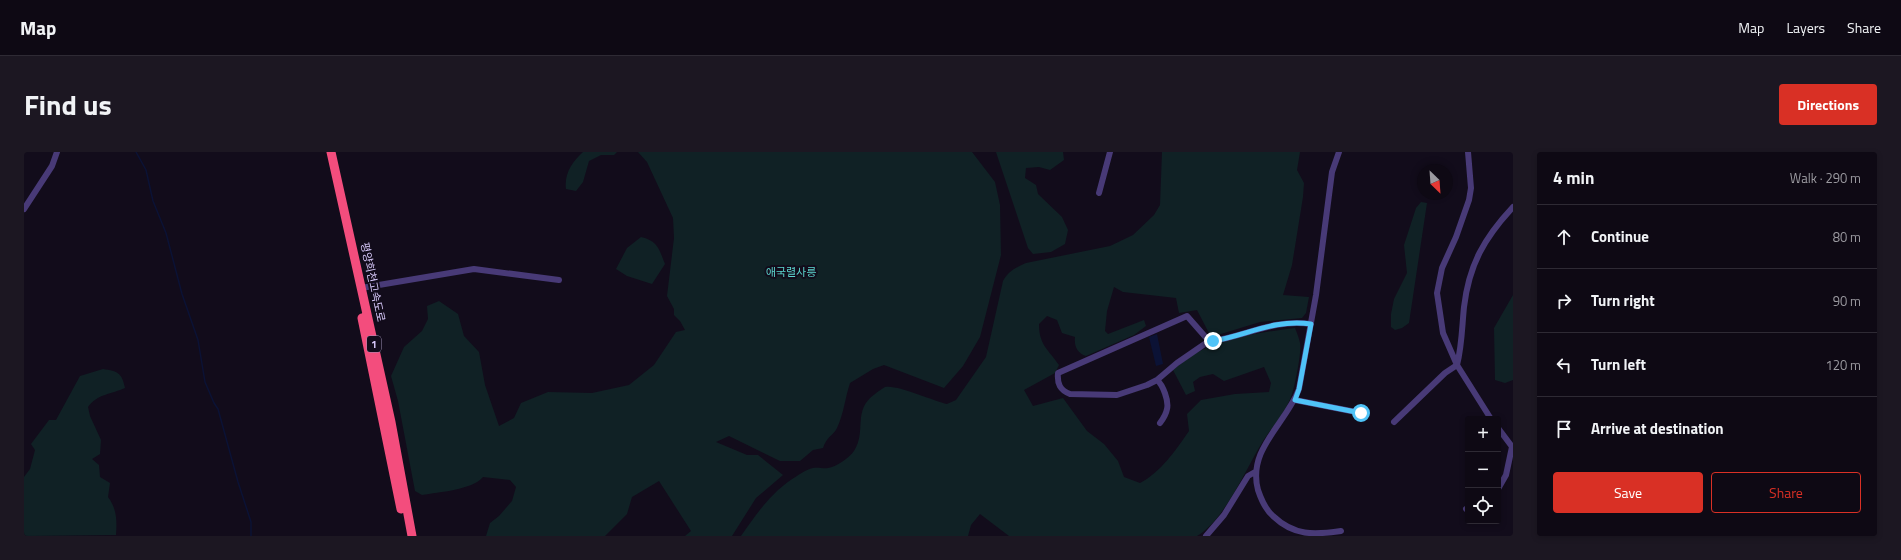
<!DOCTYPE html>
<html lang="en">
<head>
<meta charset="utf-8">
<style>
	:root { --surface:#0e0914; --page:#1c1722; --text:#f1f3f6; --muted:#9b9aa0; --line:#2e2a34; --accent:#d93025 }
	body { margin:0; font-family:"Titillium Web","Noto Sans KR",sans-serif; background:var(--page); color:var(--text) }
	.controls { position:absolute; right:12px; bottom:12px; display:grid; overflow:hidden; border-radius:4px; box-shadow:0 2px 6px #0003 }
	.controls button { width:36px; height:36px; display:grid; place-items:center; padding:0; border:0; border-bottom:1px solid var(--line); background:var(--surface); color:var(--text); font:20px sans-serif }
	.compass { position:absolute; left:1393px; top:12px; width:36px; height:36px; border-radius:50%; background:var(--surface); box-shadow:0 2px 6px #0003; rotate:155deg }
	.stop { position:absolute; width:12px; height:12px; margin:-9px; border:3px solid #4fc3f7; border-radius:50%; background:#fff }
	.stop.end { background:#4fc3f7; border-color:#fff; box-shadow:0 1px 4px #0008 }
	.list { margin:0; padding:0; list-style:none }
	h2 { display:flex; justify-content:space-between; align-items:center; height:52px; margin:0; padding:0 16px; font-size:17px }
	h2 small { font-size:13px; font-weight:400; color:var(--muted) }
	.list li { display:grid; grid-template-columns:26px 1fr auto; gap:12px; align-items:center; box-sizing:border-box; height:64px; padding:0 16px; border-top:1px solid var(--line) }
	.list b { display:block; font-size:15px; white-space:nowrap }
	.list em { font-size:13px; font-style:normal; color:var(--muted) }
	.actions { display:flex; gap:8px; padding:12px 16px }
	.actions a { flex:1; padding:9px 0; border:1px solid var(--accent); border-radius:4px; text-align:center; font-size:14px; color:var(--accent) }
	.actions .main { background:var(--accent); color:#fff }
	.icon { flex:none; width:22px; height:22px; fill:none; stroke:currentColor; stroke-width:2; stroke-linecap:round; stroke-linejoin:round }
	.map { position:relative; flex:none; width:1489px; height:384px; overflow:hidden; border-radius:4px }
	header { display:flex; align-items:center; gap:24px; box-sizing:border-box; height:56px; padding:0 20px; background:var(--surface); border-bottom:1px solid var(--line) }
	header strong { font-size:19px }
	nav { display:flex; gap:22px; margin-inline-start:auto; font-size:14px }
	.intro { display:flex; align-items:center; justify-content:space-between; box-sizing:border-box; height:96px; padding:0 24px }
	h1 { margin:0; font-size:28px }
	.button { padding:10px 18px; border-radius:4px; background:var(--accent); color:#fff; font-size:14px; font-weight:700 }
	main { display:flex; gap:24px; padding:0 24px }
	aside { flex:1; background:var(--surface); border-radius:4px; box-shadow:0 2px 6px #0003 }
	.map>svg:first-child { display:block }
	.green { fill:#102125 }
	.water { fill:#0b1235 }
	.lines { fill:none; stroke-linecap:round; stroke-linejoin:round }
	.stream { stroke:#0b1235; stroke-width:1.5 }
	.minor { stroke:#483a77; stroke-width:6 }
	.highway { stroke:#f34d7d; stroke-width:9 }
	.route { stroke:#4fc3f7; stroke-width:5 }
	.labels { text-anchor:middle; stroke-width:4; stroke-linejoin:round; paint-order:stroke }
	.shield { fill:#120c1b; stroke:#9d91b8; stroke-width:1 }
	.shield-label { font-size:10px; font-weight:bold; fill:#d9cafc }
	.park-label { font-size:11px; fill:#5cd5ce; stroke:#120c1b }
	.street-label { font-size:11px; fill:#d9cafc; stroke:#120c1b }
</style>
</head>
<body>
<header>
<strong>Map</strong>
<nav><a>Map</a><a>Layers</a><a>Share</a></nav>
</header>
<div class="intro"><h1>Find us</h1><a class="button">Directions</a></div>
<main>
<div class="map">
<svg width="1489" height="384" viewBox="0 0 1489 384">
	<rect width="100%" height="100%" fill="#120c1b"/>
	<path class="green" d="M559 0H593L590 3H577L565 9 559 30 552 39 542 37C540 22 548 10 559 0Z
		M614 0H948L971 30 976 53 977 103 956 185 939 214 920 236 860 213 849 217 826 231C821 246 820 261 813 276 809 284 803 284 799 296L789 298 776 309H756L705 284 692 290 723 303H734L759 323 732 346 708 384H661L667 379 635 329 608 345 603 362 581 384H462L466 371 475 364 488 349 492 335 486 328 459 325C448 338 415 340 398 343L391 339 374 249 367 224 380 195 398 179 404 167 403 154 415 149 434 162 440 184 455 200 461 233 475 274 490 266 497 251 524 240 568 241 605 233 630 213 652 180 661 178 656 169 650 163V157L643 144 650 86 649 66 623 10Z
		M972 0H1039L1040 8 1026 18 1015 15 1002 16 1001 26 1012 33 1014 42 1038 65 1044 78 1041 92 1027 100 1009 102 1004 96Z
		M1138 0H1276L1273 18 1280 31 1279 45 1268 113 1259 143 1285 145 1282 161 1278 166 1236 170 1187 185 1173 158 1155 161 1152 146 1099 140 1090 135 1083 159 1081 179 1084 182 1120 168 1122 174 1110 183 1062 204C1053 201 1050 194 1051 185L1038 181 1033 168 1023 164 1015 172C1015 193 1024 197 1035 213L1031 221 1000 238 1009 254 1039 246 1063 279 1080 292 1094 309 1100 325 1116 331C1136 321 1152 298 1165 279L1163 262 1177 248 1211 242 1245 240 1247 231 1240 215 1200 229 1189 222 1176 225 1169 230 1171 239 1162 243 1149 218C1159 210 1170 201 1182 196 1204 185 1246 179 1271 176 1273 181 1275 186 1276 191 1278 199 1271 233 1268 242 1262 260 1249 274 1239 289 1222 316 1201 368 1173 384H985L956 362 947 373 944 384H717C733 361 748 339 773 324 777 321 784 317 789 316 794 315 800 317 804 316 812 315 825 306 830 299 843 279 828 258 851 242 854 239 858 237 861 235 872 232 910 249 923 252L932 248 962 205 979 129C985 119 991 116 1002 111L1086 94 1109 83 1130 63 1136 53Z
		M1397 50 1403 51 1385 171 1378 176 1371 178 1367 175V162L1370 147 1383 121 1380 93 1392 56Z
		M617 85C634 89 635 97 641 112L628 132 603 124 592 117 603 96Z
		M1489 143V228L1481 231 1471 228 1470 176Z
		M79 217C94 219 98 221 101 236 88 242 73 242 64 255L66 264 77 288 76 302 68 307 75 313 76 325 86 331 84 345C93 357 93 369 92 383L0 384V325L6 317 11 298 7 292 25 268H32L56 224Z"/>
	<path class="water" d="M1133 182 1139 212 1132 214 1125 185Z"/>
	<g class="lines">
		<path class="stream" d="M112 0 122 18 129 49 142 81 158 142 174 188 181 230 190 251 194 257 214 330 227 370V384"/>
		<path class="minor" d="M1315 0 1308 20 1292 143 1275 237C1262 272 1223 297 1234 338 1237 347 1242 358 1249 364 1270 384 1290 383 1317 379
			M1075 41 1086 0
			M0 57 28 14 33 0
			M337 136 450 117 535 128
			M1433 213 1419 181 1413 141 1418 116 1432 85 1445 48 1447 36 1444 0
			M1433 213C1438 194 1438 174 1440 155 1445 113 1460 86 1489 55
			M1133 228 1153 211 1185 189
			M1271 248 1337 261
			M1370 270 1421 221 1433 213 1467 267
			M1136 271C1139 267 1142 263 1143 257 1145 249 1139 233 1133 228L1123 233 1093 243 1046 242C1036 238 1033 232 1034 221L1163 164 1185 189H1189C1224 183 1250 167 1287 172
			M1474 276 1489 296
			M1474 337 1482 323 1488 295
			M1442 357 1444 356
			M1182 384 1200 363 1224 324 1231 320"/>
		<path class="highway" d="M307 0 367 270 388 384
			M338 166 377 357"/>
	</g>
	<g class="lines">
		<path class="route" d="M1189 189C1224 183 1249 167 1287 172L1275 237 1271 248 1337 261"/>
	</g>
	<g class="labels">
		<rect class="shield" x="343" y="184" width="14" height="16" rx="3"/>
		<g class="shield-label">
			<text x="350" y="196">1</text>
		</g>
		<g class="park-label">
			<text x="767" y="124">애국렬사릉</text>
		</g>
		<g class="street-label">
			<text transform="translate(349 130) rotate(78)" y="4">평양희천고속도로</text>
		</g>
	</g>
</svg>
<div class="controls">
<button>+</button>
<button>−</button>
<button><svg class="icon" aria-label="locate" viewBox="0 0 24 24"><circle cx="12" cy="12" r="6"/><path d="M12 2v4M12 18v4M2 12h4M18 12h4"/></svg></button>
</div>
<svg class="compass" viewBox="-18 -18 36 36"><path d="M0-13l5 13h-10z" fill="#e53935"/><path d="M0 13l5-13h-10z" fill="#9b9aa0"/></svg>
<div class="stop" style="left:1337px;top:261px"></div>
<div class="stop end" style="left:1189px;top:189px"></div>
</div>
<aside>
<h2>4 min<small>Walk · 290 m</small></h2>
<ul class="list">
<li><svg class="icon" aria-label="ahead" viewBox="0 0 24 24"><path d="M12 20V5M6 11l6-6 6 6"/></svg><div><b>Continue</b></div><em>80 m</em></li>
<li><svg class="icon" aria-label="right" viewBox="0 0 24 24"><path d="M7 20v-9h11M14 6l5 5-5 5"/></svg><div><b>Turn right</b></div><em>90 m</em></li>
<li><svg class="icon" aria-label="left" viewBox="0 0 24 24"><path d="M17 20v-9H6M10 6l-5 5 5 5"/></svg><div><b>Turn left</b></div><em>120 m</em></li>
<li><svg class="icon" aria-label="arrive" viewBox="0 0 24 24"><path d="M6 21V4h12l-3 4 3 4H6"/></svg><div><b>Arrive at destination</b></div></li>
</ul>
<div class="actions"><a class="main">Save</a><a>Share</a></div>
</aside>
</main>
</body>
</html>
